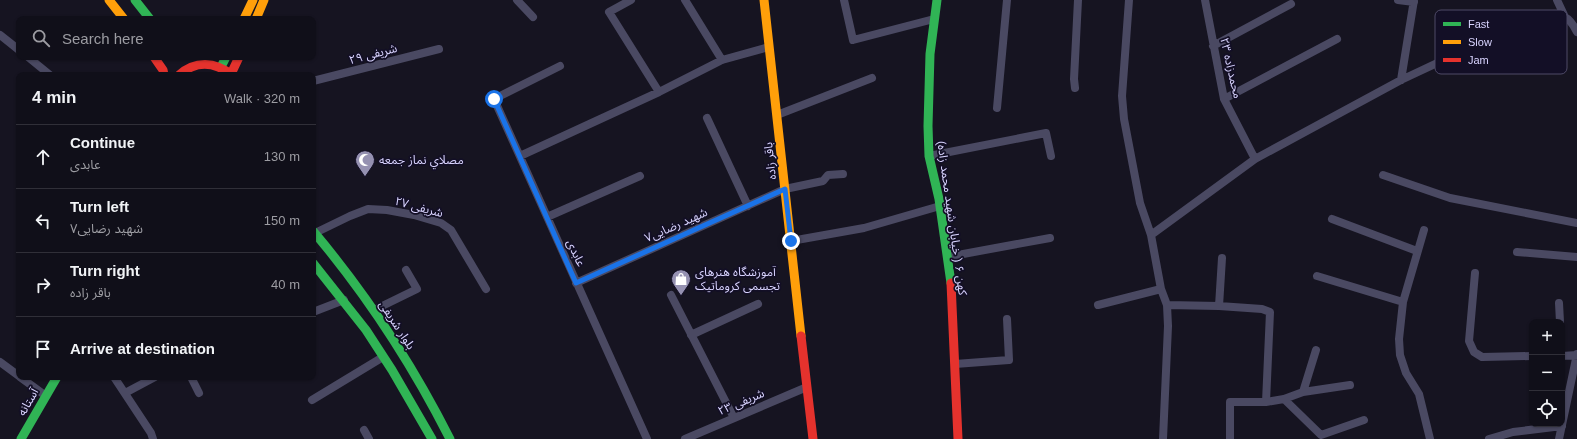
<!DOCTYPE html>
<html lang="en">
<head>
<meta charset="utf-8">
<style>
	:root { --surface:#100f19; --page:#191822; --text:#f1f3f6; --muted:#9c9ca2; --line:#302f38 }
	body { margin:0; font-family:Helvetica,"Noto Sans Arabic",sans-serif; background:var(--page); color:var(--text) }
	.controls { position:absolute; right:12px; bottom:12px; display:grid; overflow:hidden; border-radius:8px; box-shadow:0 1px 3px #0004 }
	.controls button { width:36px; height:36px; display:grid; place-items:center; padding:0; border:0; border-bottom:1px solid var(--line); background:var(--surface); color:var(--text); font:20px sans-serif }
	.stop { position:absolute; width:12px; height:12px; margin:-9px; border:3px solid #1a73e8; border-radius:50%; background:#fff }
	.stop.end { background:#1a73e8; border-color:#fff; box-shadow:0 1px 4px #0008 }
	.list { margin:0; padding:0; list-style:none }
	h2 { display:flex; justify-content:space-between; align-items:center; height:52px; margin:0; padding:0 16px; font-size:17px }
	h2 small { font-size:13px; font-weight:400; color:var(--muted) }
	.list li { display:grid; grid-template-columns:26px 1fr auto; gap:12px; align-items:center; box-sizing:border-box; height:64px; padding:0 16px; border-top:1px solid var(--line) }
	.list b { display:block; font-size:15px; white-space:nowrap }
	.list p { margin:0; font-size:13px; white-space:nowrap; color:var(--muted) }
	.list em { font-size:13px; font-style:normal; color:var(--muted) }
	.icon { flex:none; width:22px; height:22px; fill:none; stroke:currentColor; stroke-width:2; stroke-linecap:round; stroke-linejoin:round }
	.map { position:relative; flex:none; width:1577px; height:439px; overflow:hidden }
	.search { position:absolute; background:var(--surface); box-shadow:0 1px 3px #0004; left:16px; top:16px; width:300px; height:44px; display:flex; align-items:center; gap:10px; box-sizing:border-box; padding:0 14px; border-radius:8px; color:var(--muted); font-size:15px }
	.panel { position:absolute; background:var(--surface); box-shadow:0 1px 3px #0004; left:16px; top:72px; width:300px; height:308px; border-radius:8px }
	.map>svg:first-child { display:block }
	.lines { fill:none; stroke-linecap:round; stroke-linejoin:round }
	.street { stroke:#4a4962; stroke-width:8 }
	.fast { stroke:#30b455; stroke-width:9 }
	.slow { stroke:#ff9f0a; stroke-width:9 }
	.jam { stroke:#e5322d; stroke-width:9 }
	.route { stroke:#1a73e8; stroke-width:5 }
	.labels { text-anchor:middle; stroke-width:3.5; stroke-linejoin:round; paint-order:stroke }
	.street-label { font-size:12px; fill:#d9d4ff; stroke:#130f26 }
	.poi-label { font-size:12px; fill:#d9d4ff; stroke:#130f26; text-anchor:start }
	.key { fill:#130f26; stroke:#4e4a67; stroke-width:1 }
	.key-label { font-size:11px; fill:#d9d4ff }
</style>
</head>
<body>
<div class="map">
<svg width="1577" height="439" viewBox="0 0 1577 439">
	<rect width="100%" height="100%" fill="#161421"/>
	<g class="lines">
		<path class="street" d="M517 0 533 17
			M631 0 609 12 659 92
			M685 0 722 60
			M844 0 853 40 934 19
			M1129 0 1122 96 1124 119 1140 203 1151 235
			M1205 0 1224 99 1255 159
			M1398 0 1414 2
			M1557 0 1564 15
			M0 35 19 50
			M1213 46 1291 4
			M28 57 50 75
			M560 66 494 99 647 439
			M1401 80 1414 0
			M313 81 439 49
			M1075 88 1074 79 1078 0
			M1224 99 1337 39
			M997 108 1007 0
			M777 115 872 78
			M707 118 748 206
			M520 156 659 92 722 60 769 47
			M929 156 1046 133 1051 156
			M1383 175 1450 198 1577 223
			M547 217 640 176
			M1332 219 1417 251
			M315 233 350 216 368 209 387 210 414 215 441 223 451 230 486 289
			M791 241 864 228 940 206
			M1517 252 1577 257
			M947 257 1050 238
			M1475 273 1469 341 1474 352 1482 357 1532 356
			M1317 276 1403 302 1399 339 1400 355 1406 373 1419 394 1430 439
			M576 283 785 189 823 181 828 175 843 174
			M671 295 734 418
			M1403 302 1424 230
			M1559 303 1560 322
			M1098 305 1161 289
			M1167 305 1161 289 1151 235 1255 159 1401 80 1533 18C1555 14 1566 9 1577 32
			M1219 306 1222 258
			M374 310 417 289 406 270
			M313 312 344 300
			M691 335 758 304
			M1562 356 1577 355
			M0 362 19 376
			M955 364 1009 360 1007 319
			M20 377 46 396
			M114 377 151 433 153 439
			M191 377 199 393
			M1303 392 1316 350
			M125 393 155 377
			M1284 399 1321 435 1364 420
			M312 400 383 357
			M364 430 369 439
			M685 439 807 387
			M1163 439 1168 326 1167 305 1219 306 1262 309 1270 312 1266 402
			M1230 439V402H1266L1284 399 1303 392 1350 385
			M1489 439 1513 432 1562 426
			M1559 439 1577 354"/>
		<path class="fast" d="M135 0 150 19
			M937 0 930 54 928 126 929 156 939 199 951 283
			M221 67 226 57
			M313 231C367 295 412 364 450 439
			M313 263 366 330 392 370 432 439
			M21 439 57 377"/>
		<path class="slow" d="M109 0 124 19
			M764 0 801 336
			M244 19 253 0
			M256 19 264 0"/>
		<path class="jam" d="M154 57 163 70 164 75
			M231 74 239 57
			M179 75C196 60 215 62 232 75
			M951 283 958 439
			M801 336 813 439"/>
	</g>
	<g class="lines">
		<path class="route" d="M494 99 576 283 785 189 791 241"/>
	</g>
	<defs>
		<symbol id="mosque-pin" viewBox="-11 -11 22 30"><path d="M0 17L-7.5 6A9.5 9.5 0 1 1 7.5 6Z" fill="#9591b1" stroke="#130f26"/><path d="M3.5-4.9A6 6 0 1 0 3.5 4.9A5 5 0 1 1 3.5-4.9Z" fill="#fff"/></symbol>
		<symbol id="shop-pin" viewBox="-11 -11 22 30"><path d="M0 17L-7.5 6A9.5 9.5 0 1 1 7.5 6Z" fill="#9591b1" stroke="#130f26"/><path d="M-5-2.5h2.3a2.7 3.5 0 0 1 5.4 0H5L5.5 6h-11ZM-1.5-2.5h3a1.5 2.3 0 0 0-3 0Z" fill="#fff"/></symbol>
	</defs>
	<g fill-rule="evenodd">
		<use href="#mosque-pin" x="354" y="149" width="22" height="30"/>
		<use href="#shop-pin" x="670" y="268" width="22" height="30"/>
	</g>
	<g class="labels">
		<g class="street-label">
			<text transform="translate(373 54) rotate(-15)" y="4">شریفی ۲۹</text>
			<text transform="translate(1231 68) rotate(77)" y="4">محمدزاده ۲۳</text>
			<text transform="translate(770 161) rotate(-96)" y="4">باقر زاده</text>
			<text transform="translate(419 207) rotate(15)" y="4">شریفی ۲۷</text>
			<text transform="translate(952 218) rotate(82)" y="4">کهن ۶ ( خیابان شهید محمد زاده)</text>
			<text transform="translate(676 225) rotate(-24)" y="4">شهید رضایی۷</text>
			<text transform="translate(576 253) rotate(66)" y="4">عابدی</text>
			<text transform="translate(397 325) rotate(57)" y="4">بلوار شریفی</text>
			<text transform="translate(28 402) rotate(-60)" y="4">آستانه</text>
			<text transform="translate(741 402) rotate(-23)" y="4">شریفی ۲۳</text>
		</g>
		<g class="poi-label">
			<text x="379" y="164">مصلاي نماز جمعه</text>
			<text x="695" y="276">آموزشگاه هنرهای<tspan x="695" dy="14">تجسمی کروماتیک</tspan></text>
		</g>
	</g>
	<rect x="1435" y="10" width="132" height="64" rx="6" class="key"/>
	<rect x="1443" y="22" width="18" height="4" fill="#30b455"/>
	<rect x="1443" y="40" width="18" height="4" fill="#ff9f0a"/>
	<rect x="1443" y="58" width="18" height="4" fill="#e5322d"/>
	<g class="key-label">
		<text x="1468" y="28">Fast</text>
		<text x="1468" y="46">Slow</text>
		<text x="1468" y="64">Jam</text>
	</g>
</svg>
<div class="controls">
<button>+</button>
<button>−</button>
<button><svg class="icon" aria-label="locate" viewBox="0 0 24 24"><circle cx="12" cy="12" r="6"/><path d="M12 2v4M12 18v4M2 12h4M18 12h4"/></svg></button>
</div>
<div class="stop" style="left:494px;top:99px"></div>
<div class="stop end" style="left:791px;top:241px"></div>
<div class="search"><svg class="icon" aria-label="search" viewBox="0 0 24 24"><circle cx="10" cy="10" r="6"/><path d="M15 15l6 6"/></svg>Search here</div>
<section class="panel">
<h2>4 min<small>Walk · 320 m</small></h2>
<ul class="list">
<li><svg class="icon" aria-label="ahead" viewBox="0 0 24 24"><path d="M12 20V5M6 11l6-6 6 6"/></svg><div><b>Continue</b><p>عابدی</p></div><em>130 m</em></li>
<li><svg class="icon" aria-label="left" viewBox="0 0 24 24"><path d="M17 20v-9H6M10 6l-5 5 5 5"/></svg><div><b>Turn left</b><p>شهید رضایی۷</p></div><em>150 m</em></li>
<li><svg class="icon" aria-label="right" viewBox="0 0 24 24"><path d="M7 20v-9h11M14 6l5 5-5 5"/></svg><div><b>Turn right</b><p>باقر زاده</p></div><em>40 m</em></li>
<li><svg class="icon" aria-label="arrive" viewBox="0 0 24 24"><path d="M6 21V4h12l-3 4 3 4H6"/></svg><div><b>Arrive at destination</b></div></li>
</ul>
</section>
</div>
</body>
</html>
